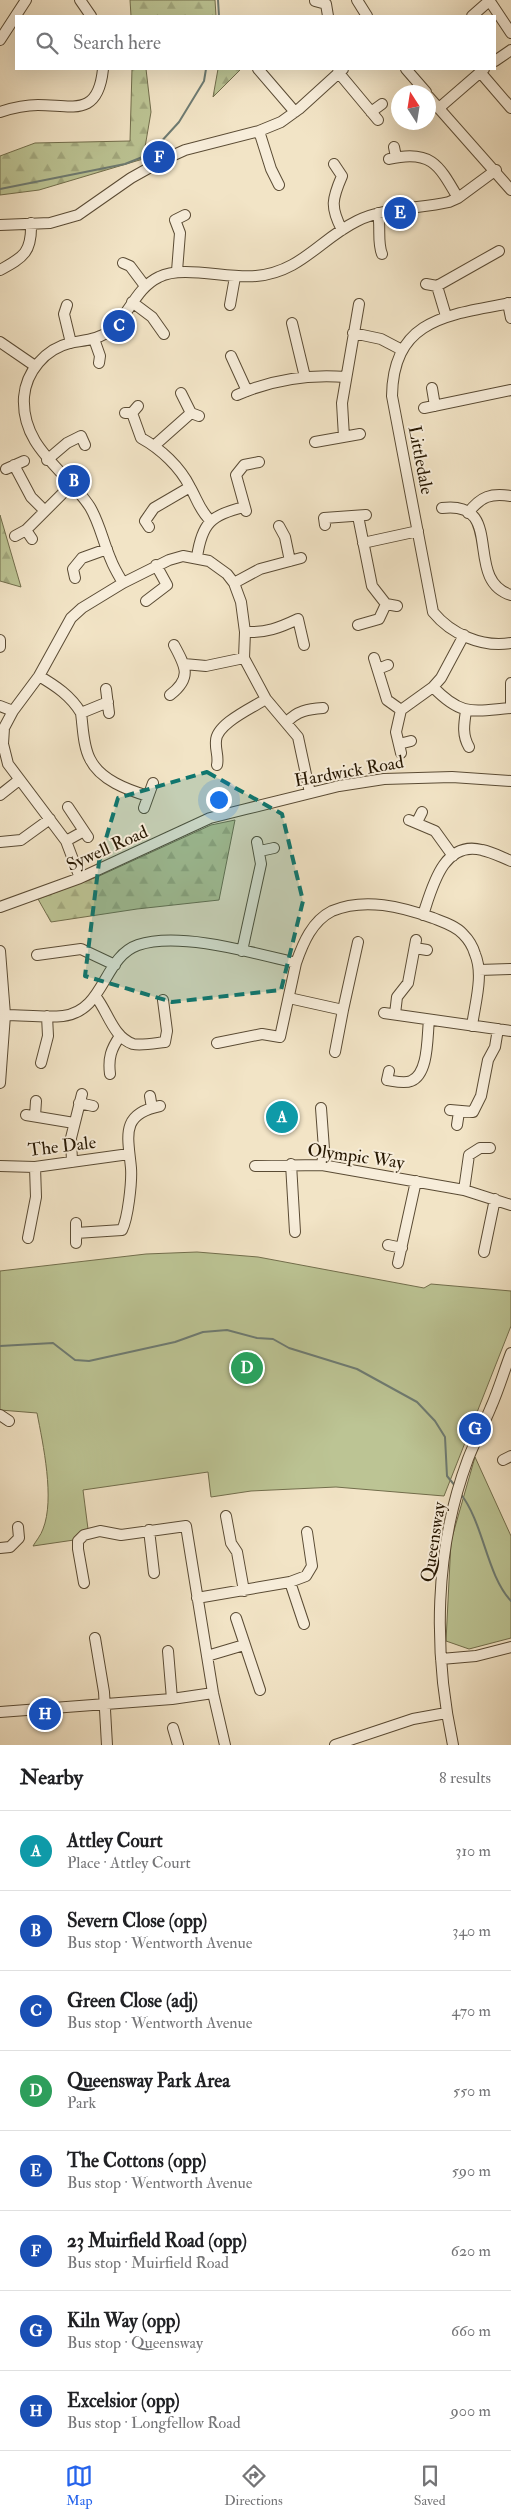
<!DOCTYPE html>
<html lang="en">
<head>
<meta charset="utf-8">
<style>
	:root { --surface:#fff; --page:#f2f2f2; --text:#202124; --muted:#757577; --line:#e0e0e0; --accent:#2563eb }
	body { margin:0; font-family:"IM FELL Double Pica",serif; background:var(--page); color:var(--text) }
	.compass { position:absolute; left:391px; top:85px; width:45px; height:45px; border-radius:50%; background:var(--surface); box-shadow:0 5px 20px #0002; rotate:348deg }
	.you { position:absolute; left:218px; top:799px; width:18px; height:18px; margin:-12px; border:4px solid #fff; border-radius:50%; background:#1a73e8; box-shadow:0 0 0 8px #1a73e833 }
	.badge { display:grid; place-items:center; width:32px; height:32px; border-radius:50%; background:var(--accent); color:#fff; font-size:16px; font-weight:700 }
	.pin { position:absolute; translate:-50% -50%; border:2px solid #fff; box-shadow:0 1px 5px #0006 }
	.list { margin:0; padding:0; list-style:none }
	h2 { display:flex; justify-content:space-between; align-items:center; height:65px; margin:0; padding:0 20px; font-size:21px }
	h2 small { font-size:16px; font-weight:400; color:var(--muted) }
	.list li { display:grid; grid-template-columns:32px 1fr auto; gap:15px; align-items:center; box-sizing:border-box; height:80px; padding:0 20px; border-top:1px solid var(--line) }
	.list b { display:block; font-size:19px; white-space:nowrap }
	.list p { margin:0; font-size:16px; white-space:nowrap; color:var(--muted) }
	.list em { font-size:16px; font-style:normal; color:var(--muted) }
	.icon { flex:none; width:28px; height:28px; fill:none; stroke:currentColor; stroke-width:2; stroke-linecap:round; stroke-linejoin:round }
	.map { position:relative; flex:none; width:511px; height:1745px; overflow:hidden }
	.search { position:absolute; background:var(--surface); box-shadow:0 5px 20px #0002; left:15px; right:15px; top:15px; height:55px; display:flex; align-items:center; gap:12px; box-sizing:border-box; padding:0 18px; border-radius:0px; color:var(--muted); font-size:19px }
	.sheet { height:705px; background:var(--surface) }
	nav { display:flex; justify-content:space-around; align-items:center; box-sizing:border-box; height:70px; border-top:1px solid var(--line); background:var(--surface); font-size:14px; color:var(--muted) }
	nav a { display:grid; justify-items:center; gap:2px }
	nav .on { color:var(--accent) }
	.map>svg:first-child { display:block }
	.green { fill:#bcc494; stroke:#726e4c }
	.forest { fill:url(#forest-firs); stroke:#726e4c }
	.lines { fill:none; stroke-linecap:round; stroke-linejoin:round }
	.stream { stroke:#6e7b72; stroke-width:2 }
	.minor-casing { stroke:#5a4b34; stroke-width:12 }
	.minor { stroke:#f7edda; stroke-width:10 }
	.marked { fill:#0f766e; fill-opacity:0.2; stroke:#0f766e; stroke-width:4; stroke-dasharray:10 6; stroke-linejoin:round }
	.labels { text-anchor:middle; stroke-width:4; stroke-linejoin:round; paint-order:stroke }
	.street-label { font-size:18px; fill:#271803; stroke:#f7edda }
</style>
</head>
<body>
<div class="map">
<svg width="511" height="1745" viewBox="0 0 511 1745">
	<defs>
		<pattern id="forest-firs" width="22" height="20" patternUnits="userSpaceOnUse" patternTransform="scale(1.25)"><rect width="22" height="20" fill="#bcc494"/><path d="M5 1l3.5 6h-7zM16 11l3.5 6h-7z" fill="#a2a87e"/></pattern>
	</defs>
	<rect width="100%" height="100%" fill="#f2e4c6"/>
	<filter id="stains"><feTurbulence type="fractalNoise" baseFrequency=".004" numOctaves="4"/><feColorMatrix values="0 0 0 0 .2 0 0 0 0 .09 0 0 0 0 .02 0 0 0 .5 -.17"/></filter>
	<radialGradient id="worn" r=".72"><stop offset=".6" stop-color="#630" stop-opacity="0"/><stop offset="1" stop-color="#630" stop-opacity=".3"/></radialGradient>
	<path class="green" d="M197 1252 258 1257 424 1288 431 1284 511 1291V1326L444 1496 336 1487 251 1491 211 1497 208 1472 83 1490 88 1529 74 1540 33 1546C36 1541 41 1535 43 1529 55 1499 43 1444 37 1413L0 1410V1271L146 1254Z
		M475 1457 511 1536V1638L469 1649 446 1641 451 1541Z"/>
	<path class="forest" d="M130 0H215L216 16H131Z
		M132 69H146L151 112 143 159 39 190 0 195V156L35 143 130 141Z
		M218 69H241L213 97Z
		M0 515 21 587 0 581Z
		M235 820 219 900 137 909 51 922 38 899 97 877 211 825Z"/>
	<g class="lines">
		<path class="stream" d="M218 0 219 16
			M0 189 125 164 145 156 159 144 179 122 204 81 206 69
			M0 1346 53 1343 75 1360 89 1361 175 1342 203 1332 227 1330 257 1338 273 1339 289 1348 357 1369 417 1402 435 1421 445 1437 447 1476 456 1487
			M460 1493C484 1523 486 1574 511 1601"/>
		<defs>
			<path id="minor" d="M80 0 91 16
				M357 0 367 16
				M489 0 511 33
				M315 1 326 4 328 16
				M472 16 489 1
				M0 40 26 0
				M495 61 511 50
				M258 69 295 112
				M406 69 426 92
				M338 72 378 120
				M480 72 511 108
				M428 96 511 190
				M439 108 484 69
				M0 112C12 108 25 105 38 105 72 105 98 118 103 69
				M371 112 382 104
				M259 131 271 169 279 185
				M394 147 396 157
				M389 159C431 149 439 165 458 198
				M334 164 342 176C332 199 330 207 342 230
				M378 213C381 227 377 242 382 254
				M0 225 50 223 78 215 131 178 165 159 185 150 259 131 281 122 299 109 343 69
				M123 263 130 266 145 286
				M0 270C24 257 32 252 31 223
				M177 271 180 233 175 220 185 215
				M426 284 437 286 499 251
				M437 286 446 316
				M132 302 152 317 164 334
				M508 303 511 318
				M511 303C449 315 393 318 392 396L433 612C451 634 482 648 511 643
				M67 305 64 314 71 343
				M230 305 235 277
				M292 323 305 377
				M353 333 381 339 402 350
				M94 339 100 356 99 363
				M0 342 35 366
				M231 356 247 391
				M432 388 435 406
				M181 393 191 413 199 416
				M237 395C271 380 309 374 346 377
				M424 408 511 390
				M125 413H132L138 406
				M132 413 141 438C161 449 180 467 190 487 197 499 200 511 210 520
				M344 437 342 403 359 304
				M315 442 360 434
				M155 445 191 413
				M47 460 67 443 81 436 85 445
				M14 465 31 497 44 510
				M6 469 24 461
				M442 508C507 500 462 580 511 595
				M246 511 236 475 244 465 259 462
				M468 513C481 496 491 493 511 496
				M358 516 372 586 386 604 397 606
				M325 525 324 518 366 515
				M279 526 285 537 290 561
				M149 527 145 521 154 508 190 487
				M26 530 32 539
				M15 536 26 530 71 485
				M363 543 418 531
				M197 557C202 523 211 515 244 507
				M75 578 73 569 82 558 107 549
				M123 583C119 576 114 568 111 560 103 542 100 524 90 507 66 470 21 448 24 397 26 372 45 349 70 343 85 340 99 340 112 329 130 313 136 288 159 277 182 265 228 279 256 276 301 272 320 239 357 221 385 207 419 209 449 202L458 198 496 170
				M234 583 260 569 301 558
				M146 601 167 585 156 565
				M358 625 379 619 386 604
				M245 632C266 633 279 628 298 619L304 645
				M0 640V647
				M374 658 387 700 401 710
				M184 664 206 666 244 658
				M378 669 388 665
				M39 676C56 686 71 696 81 713 83 727 83 746 90 759 100 780 128 790 148 796
				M433 687C462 717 473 711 511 708
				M106 689 109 713
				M170 695C192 678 186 667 174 645
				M0 706 13 711
				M511 708V683
				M466 711C464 724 462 735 469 747
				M81 713 108 702
				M287 722C297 711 308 709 323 708
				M399 744 411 741
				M401 753 396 732 401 710 433 687 441 678 464 635
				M217 765C219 756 215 750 216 741 216 724 252 708 266 699
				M0 795 19 780
				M68 807 88 837
				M144 808 153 783
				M409 820 435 831 453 856
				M417 822 422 812
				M66 841 84 831
				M0 842 21 840 50 819
				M260 851 274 848
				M80 878 66 841 8 764 3 744 4 728 13 711 39 676 71 618 82 608 123 583 169 560 183 556 209 561 227 574 234 583 241 602 245 632 244 658 266 699 298 737 310 793
				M0 907 80 878 210 818 246 809 339 786 384 779 452 777 511 781
				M423 915C432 888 443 840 482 850 492 852 501 857 511 861
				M415 948 427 950
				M0 951 5 1015 0 1083
				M242 951 261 864 257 842
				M37 955 81 949 115 965
				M479 970 511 969
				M96 997C108 1012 113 1037 133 1044 141 1046 156 1043 165 1042L167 1031 163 1000
				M289 998 343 1010 335 1052
				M343 1010 358 942
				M384 1013 511 1031
				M395 1014 397 997 408 983 416 940
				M5 1015C24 1015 44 1018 63 1016 105 1011 103 957 138 945 179 931 254 953 296 963 303 943 312 921 332 911 365 897 402 907 433 918 443 922 456 926 463 934 468 939 473 947 475 954 484 975 475 1003 472 1026
				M217 1043 262 1034 280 1037 296 963
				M41 1063 48 1036 47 1016
				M389 1071 387 1080C394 1081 404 1084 411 1081 429 1074 427 1036 429 1020
				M110 1074C108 1058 111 1049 120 1036
				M150 1096 152 1108
				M79 1103 93 1106
				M321 1108 324 1149 322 1165
				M450 1110 473 1112 481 1096 488 1060 495 1047 498 1029
				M26 1115 74 1123
				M35 1116 36 1101
				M457 1125 459 1112
				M72 1162 71 1138 82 1094
				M291 1164 295 1232
				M0 1166 35 1167 129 1154
				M255 1166 322 1165 464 1190 511 1205
				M464 1190 469 1155 480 1148H490
				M76 1223V1243
				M76 1233 122 1230C128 1218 132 1182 131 1168 128 1136 120 1114 160 1106
				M28 1238 36 1197 35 1167
				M388 1245 402 1248
				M484 1252 495 1199
				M398 1263 416 1181
				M0 1415 9 1421
				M503 1460 511 1456
				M226 1516 231 1543 237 1552 244 1591
				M149 1530 154 1573
				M0 1548 10 1547 19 1538 18 1527
				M290 1582 304 1624
				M84 1583 78 1549V1541L84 1535 100 1531 121 1535 186 1526 213 1693 225 1745
				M197 1598 290 1582 306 1576 312 1566 307 1532
				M236 1618 260 1690
				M95 1638 104 1692 107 1745
				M168 1651 172 1699
				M207 1656 244 1645
				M441 1659 476 1656 511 1647
				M0 1712 172 1699 213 1693
				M173 1728 178 1745
				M335 1745 413 1719 446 1713
				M453 1745C433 1651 434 1550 468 1459 475 1441 484 1424 491 1407 499 1389 504 1371 511 1353"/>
		</defs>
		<use href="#minor" class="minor-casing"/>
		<use href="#minor" class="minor"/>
	</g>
	<path class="marked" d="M207 772 282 814 303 901 281 990 172 1002 85 976 99 862 118 798Z"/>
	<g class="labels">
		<g class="street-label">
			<text transform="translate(421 460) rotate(79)" y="6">Littledale</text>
			<text transform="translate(349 771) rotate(-10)" y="6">Hardwick Road</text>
			<text transform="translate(107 848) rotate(-24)" y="6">Sywell Road</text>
			<text transform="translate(62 1146) rotate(-7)" y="6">The Dale</text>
			<text transform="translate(356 1156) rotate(8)" y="6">Olympic Way</text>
			<text transform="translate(433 1542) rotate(-81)" y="6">Queensway</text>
		</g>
	</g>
	<rect width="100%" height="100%" filter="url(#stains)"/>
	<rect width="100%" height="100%" fill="url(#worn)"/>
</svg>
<svg class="compass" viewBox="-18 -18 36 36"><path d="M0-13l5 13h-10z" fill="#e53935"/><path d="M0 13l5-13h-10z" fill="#757577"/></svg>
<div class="you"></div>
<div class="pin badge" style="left:282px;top:1117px;background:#0f9aa8">A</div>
<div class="pin badge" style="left:74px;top:481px;background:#1a4fb4">B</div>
<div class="pin badge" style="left:119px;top:326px;background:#1a4fb4">C</div>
<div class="pin badge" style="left:247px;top:1368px;background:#2e9e5b">D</div>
<div class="pin badge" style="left:400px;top:213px;background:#1a4fb4">E</div>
<div class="pin badge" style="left:159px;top:157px;background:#1a4fb4">F</div>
<div class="pin badge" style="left:475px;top:1429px;background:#1a4fb4">G</div>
<div class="pin badge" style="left:45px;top:1714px;background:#1a4fb4">H</div>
<div class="search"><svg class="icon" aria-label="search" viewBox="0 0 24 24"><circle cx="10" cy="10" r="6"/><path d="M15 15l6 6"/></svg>Search here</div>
</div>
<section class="sheet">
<h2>Nearby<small>8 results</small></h2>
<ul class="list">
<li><span class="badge" style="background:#0f9aa8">A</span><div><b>Attley Court</b><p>Place · Attley Court</p></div><em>310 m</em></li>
<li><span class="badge" style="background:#1a4fb4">B</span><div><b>Severn Close (opp)</b><p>Bus stop · Wentworth Avenue</p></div><em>340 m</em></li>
<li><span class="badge" style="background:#1a4fb4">C</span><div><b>Green Close (adj)</b><p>Bus stop · Wentworth Avenue</p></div><em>470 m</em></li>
<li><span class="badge" style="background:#2e9e5b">D</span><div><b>Queensway Park Area</b><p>Park</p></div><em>550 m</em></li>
<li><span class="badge" style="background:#1a4fb4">E</span><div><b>The Cottons (opp)</b><p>Bus stop · Wentworth Avenue</p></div><em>590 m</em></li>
<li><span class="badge" style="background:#1a4fb4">F</span><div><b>23 Muirfield Road (opp)</b><p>Bus stop · Muirfield Road</p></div><em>620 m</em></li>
<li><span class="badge" style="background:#1a4fb4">G</span><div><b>Kiln Way (opp)</b><p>Bus stop · Queensway</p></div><em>660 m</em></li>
<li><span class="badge" style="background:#1a4fb4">H</span><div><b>Excelsior (opp)</b><p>Bus stop · Longfellow Road</p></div><em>900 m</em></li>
</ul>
</section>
<nav>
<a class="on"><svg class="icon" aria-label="map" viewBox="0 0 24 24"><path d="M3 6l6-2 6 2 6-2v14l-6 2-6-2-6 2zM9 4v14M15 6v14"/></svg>Map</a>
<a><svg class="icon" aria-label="directions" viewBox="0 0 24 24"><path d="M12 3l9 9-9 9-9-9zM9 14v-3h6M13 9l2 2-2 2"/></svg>Directions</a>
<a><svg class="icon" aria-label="saved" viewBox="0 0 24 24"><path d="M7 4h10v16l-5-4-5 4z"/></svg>Saved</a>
</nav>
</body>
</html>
